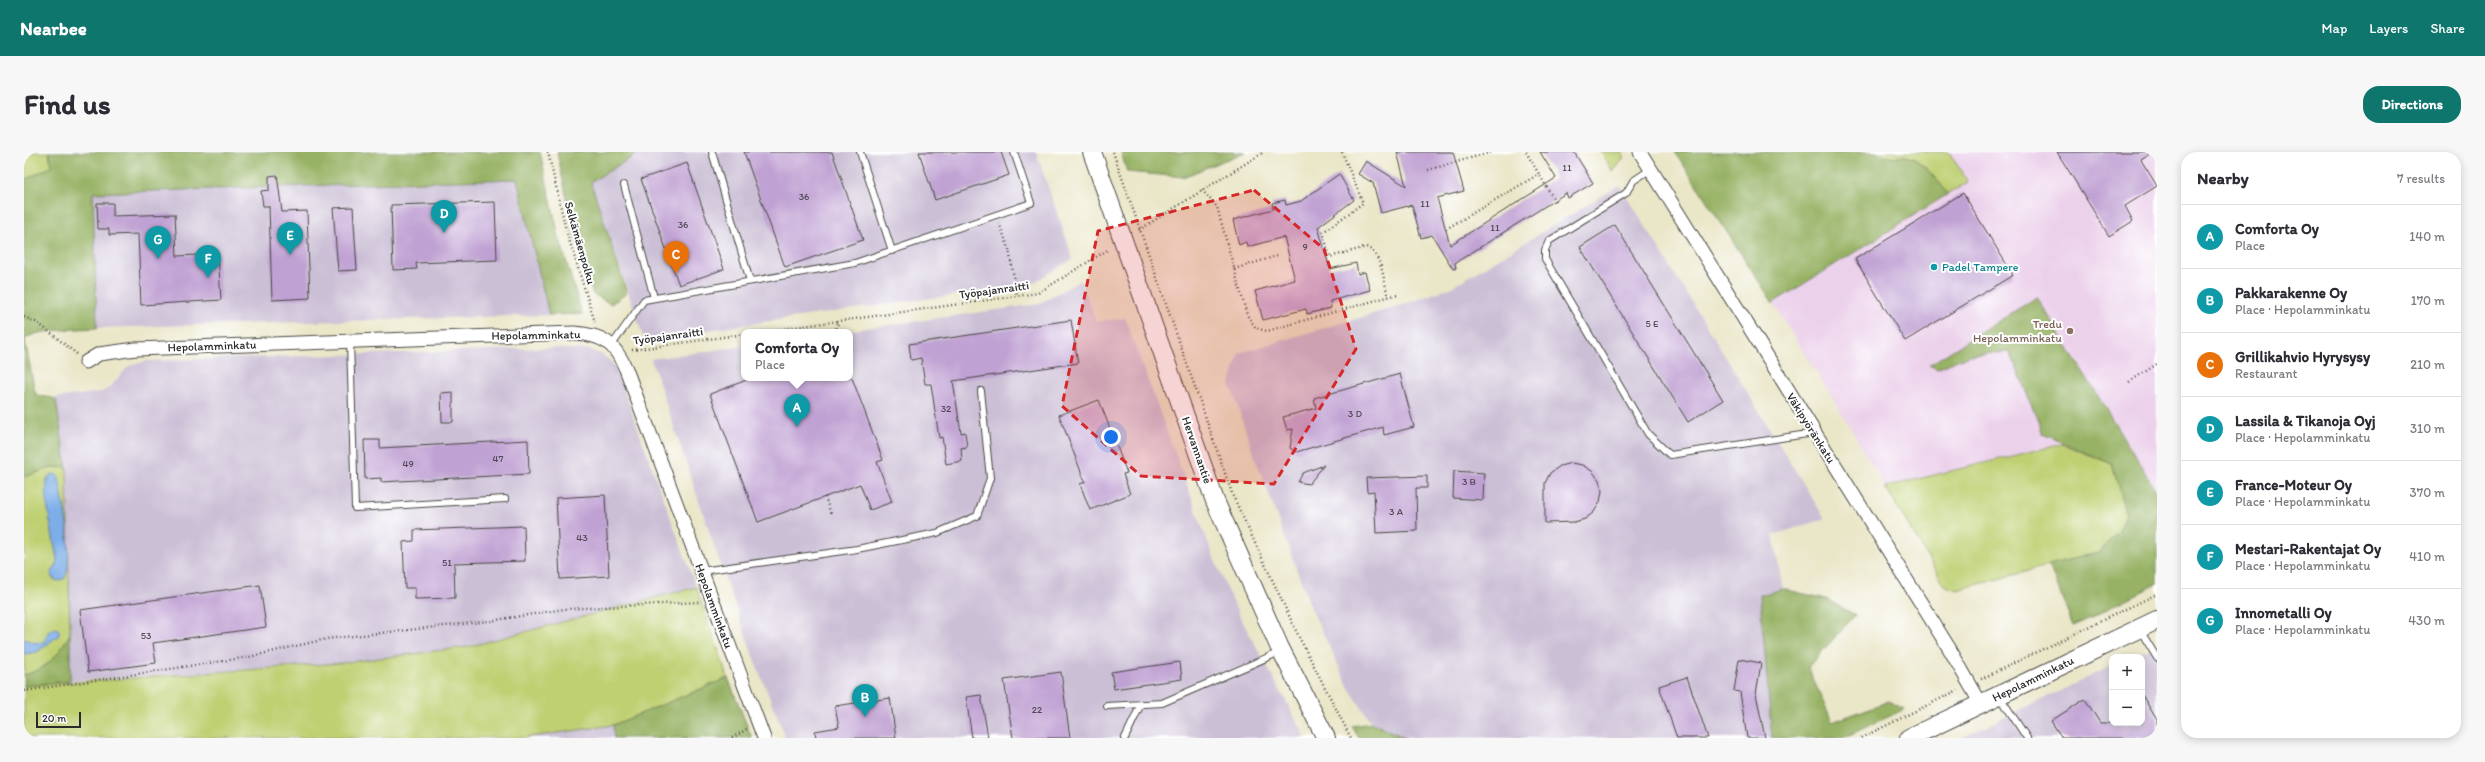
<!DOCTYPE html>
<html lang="en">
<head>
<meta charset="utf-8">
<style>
	:root { --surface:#fff; --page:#f7f7f7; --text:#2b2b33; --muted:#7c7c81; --line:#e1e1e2; --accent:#0f766e }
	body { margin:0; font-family:Itim,sans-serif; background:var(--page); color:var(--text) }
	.controls { position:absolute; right:12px; bottom:12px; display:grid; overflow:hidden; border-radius:8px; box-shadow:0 2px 10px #0003 }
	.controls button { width:36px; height:36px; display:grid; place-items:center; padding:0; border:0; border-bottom:1px solid var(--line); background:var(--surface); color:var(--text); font:20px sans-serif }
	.scale { position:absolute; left:12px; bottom:10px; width:45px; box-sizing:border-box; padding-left:4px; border:2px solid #2b2b2b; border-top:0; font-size:11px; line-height:14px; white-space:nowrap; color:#2b2b2b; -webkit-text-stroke:3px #fff; paint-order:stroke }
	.you { position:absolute; left:1087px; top:285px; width:14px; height:14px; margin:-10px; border:3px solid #fff; border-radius:50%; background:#1a73e8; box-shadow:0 0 0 6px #1a73e833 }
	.badge { display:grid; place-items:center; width:26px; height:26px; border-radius:50%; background:var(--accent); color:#fff; font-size:13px; font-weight:700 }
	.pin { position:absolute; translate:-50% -33px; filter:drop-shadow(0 1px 2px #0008) }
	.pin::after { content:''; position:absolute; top:21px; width:14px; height:12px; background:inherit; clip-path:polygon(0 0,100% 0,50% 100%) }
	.popup { position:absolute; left:717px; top:177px; width:112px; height:52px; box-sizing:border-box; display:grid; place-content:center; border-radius:8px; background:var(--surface); filter:drop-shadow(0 1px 3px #0005); font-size:13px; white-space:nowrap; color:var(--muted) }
	.popup b { font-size:15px; color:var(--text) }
	.popup::after { content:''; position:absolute; left:50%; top:100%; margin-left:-8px; border:8px solid transparent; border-top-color:var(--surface) }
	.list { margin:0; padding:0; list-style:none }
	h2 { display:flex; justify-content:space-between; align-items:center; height:52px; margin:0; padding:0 16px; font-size:17px }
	h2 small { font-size:13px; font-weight:400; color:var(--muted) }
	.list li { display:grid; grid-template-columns:26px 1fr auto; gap:12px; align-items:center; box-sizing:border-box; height:64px; padding:0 16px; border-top:1px solid var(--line) }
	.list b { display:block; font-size:15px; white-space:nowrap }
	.list p { margin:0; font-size:13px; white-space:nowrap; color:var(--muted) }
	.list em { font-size:13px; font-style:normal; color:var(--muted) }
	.map { position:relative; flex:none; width:2133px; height:586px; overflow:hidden; border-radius:16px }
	header { display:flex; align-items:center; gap:24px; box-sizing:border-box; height:56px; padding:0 20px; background:var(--accent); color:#fff }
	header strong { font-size:19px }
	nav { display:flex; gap:22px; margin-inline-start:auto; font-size:14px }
	.intro { display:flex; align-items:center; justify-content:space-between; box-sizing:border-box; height:96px; padding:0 24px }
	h1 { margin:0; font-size:28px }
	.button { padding:10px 18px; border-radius:16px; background:var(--accent); color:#fff; font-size:14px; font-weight:700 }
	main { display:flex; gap:24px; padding:0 24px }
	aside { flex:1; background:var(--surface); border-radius:16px; box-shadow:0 2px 10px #0003 }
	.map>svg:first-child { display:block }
	.built { fill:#ecd1eb }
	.industrial { fill:#cbbfd5 }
	.green { fill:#bfd073; stroke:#757e4f; fill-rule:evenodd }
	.forest { fill:#97b265; stroke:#616e48 }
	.water { fill:#7daee8; stroke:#546c8a }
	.building { fill:#c0a1d3 }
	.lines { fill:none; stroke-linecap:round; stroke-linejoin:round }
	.service-casing { stroke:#484743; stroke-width:8 }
	.minor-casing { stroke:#484743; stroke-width:15 }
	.secondary-casing { stroke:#484743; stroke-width:20 }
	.path { stroke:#484743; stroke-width:2.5; stroke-dasharray:1 3; stroke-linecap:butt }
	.service { stroke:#fff; stroke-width:6 }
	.minor { stroke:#fff; stroke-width:13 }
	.secondary { stroke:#fff; stroke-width:18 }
	.marked { fill:#d62828; fill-opacity:0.2; stroke:#d62828; stroke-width:3; stroke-dasharray:8 5; stroke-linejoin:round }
	.culture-dot { fill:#0f9aa8; stroke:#fff; stroke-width:1.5 }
	.education-dot { fill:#8d6e63; stroke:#fff; stroke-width:1.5 }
	.labels { text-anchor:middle; stroke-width:4; stroke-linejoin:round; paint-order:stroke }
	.number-label { font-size:10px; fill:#504855 }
	.street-label { font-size:12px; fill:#2b2b2b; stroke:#fff }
	.culture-label { font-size:12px; fill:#0d838f; stroke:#fff; text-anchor:start }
	.education-label { font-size:12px; fill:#785e54; stroke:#fff; text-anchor:end }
</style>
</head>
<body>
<header>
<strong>Nearbee</strong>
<nav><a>Map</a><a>Layers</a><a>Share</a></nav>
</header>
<div class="intro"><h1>Find us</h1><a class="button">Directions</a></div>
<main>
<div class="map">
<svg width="2133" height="586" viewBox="0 0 2133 586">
	<rect width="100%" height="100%" fill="#fff"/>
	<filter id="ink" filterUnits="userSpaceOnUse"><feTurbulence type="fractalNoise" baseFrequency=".025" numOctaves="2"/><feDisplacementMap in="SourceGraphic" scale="8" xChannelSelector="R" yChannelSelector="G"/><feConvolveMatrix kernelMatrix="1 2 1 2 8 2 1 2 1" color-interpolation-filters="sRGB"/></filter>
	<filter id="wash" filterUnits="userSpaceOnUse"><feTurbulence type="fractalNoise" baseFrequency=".012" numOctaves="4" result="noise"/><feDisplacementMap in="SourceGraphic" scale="16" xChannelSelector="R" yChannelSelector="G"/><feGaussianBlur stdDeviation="0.9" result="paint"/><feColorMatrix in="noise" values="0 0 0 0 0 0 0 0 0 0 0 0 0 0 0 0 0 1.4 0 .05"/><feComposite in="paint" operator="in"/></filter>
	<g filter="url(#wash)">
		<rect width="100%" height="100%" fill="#eae6c8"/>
		<path class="built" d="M1925 0H2133V340L2094 278 1861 335 1820 264 1749 151 1943 30Z"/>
		<path class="industrial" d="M616 0H1012L1049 107 1007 132 620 187 567 30Z
			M493 27 525 163 73 176 69 41Z
			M1596 33 1801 367 1749 383 1759 437 1736 443 1748 586H1381L1348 571 1325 536 1287 456 1229 300 1206 232 1215 201 1369 156 1426 136Z
			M1057 128 1072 170 1101 166 1189 404 1213 459 1282 586H762L734 517 702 429 627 207 720 194V226H826V180H813L1015 152Z
			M524 196 566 198 579 203 591 214 672 435 443 495 317 511 46 529 43 318 32 248 29 246 78 240 85 236 105 214 123 209Z
			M2133 493V586H1938L2088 514V571H2118V505H2107Z
			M589 573 590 586H498Z"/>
		<path class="green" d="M0 0H25L27 15 0 28Z
			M1577 0H1599V7L1589 20Z
			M1852 0H1925L1944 30 1924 42C1916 31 1898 8 1885 5 1871 1 1866 10 1852 0Z
			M2038 292 2088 312 2102 363 2095 379 2075 400 1933 438 1921 434 1861 335Z
			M40 315 43 318 46 482 29 509 14 519 0 523V502L13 500 35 483 31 476 20 490 12 491 0 487V325L27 316ZM23 326 41 355 43 418 34 429 29 427 27 422 32 414 33 408 24 357Z
			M672 435 704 526 589 573 498 586H0V534L317 511 443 495Z"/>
		<path class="forest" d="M25 0H516L534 81 558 162 525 163 493 27 69 41 73 176C60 177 6 177 1 188L11 240 14 244 29 246 32 248 43 318 40 315 27 316 0 325V28L27 15Z
			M533 0H616L567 30 603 141 587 152 569 142 549 77Z
			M1097 0H1221L1159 25 1103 20Z
			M1651 0H1852C1866 10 1871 1 1885 5 1898 8 1916 31 1924 42L1749 151Z
			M2013 145 2133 340V432L2049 474 2025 413 2075 400 2095 379 2102 363 2088 312 2019 282 1986 200 1945 203 1913 217 1905 213Z
			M1759 437 1802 447 1831 463 1784 515 1808 570 1865 549 1881 557 1819 586H1748L1736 443Z
			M46 482V529L0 534V523C24 517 34 503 46 482Z
			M704 526 728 586H590L589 573Z
			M1348 571 1381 586H1335L1328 574Z"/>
		<path class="water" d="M27 322 33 323 35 327C40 349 50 406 41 426L34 429 29 427 27 422 32 414 33 408C32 392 14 332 27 322Z
			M31 476 35 478V483L13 500 0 502V487L12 491 20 490 24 481Z"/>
		<g id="blocks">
			<path class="building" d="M720 0H808L839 88 761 115Z
				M895 0H977L985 23 911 48Z
				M1373 0H1429L1440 39 1413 46 1426 93 1532 26 1516 0H1550L1569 31 1544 46 1542 41 1431 111 1432 116 1429 117 1408 83 1397 86 1388 53 1357 61 1349 31 1334 22 1342 9 1382 34Z
				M2033 0H2130L2117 8 2133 34 2101 54 2109 69 2085 84Z
				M663 11 700 117 655 133 617 27Z
				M1315 22 1330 48 1294 75 1306 117 1332 111 1334 122 1341 120 1346 138 1306 149 1307 156 1283 162 1282 157 1239 168 1231 139 1271 128 1260 85 1223 95 1222 90 1215 93 1209 68 1249 57 1248 51 1261 48 1262 53 1277 49Z
				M253 23 258 60 283 59 286 146 248 148 245 54H239L237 39 245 38V24Z
				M1939 41 1989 123 1881 189 1831 107Z
				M471 50 473 108 392 111 393 117 369 118 367 53Z
				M73 51H89V64L151 62 153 104 194 102 197 148 117 153 114 82 85 83V77H74Z
				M329 55 333 118 314 119 309 56Z
				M1591 73 1699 248 1664 270 1556 95Z
				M1047 168 1054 211 929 229 937 281 941 280 943 295 937 296 938 309 922 312 918 285 915 286 907 232H901L897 206 887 208 885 192Z
				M1376 222 1390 275 1360 283 1359 275 1272 300 1266 296 1269 277 1263 278 1259 265 1292 256 1290 246Z
				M728 226H828L859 308 853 310 868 350 846 358 836 332 734 370 686 242Z
				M429 240V270H418L417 241Z
				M1075 248 1103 321 1099 322 1106 342 1066 358 1056 332 1061 330 1035 263Z
				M340 288H356V296L504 288 505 322 357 330V326L341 327Z
				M1547 311 1558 313 1568 319 1575 328 1578 339 1576 350 1570 360 1561 367 1550 370 1521 371V331L1526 321 1536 314Z
				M1300 313 1285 332 1274 330 1279 321Z
				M1430 319 1460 321 1459 348 1429 346Z
				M1403 324V336H1392L1393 379 1352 381 1350 339 1343 340 1342 326Z
				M581 343 585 424 536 427 532 346Z
				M500 374 501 409 430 411 431 446 391 447V436H381L379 390 390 389V378Z
				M236 433 242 475 129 491 132 511 64 520 56 458Z
				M1715 507 1737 511 1732 542 1741 586H1723L1716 540 1710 539Z
				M1156 510 1158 527 1090 537 1087 520Z
				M1037 520 1046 586H989L980 528Z
				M1663 525 1684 586H1653L1635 534Z
				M957 543 964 586H948L942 545Z
				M2118 543 2133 568V586H2038L2027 569 2061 547 2076 571H2118Z
				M866 546 872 586H792L791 579 815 575 811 554Z"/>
		</g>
	</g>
	<g filter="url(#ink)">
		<use href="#blocks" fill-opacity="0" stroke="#484743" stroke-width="1"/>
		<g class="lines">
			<defs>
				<path id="service" d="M688 0 726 129
					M836 0 868 99
					M1627 17 1609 29 1602 41 1525 89 1521 98V107L1624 282 1646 303 1790 281
					M600 33 630 146
					M326 189 331 356 481 347
					M588 193 620 148 831 111 1007 51 990 0
					M677 419 833 397 913 381 953 364 966 326 957 239
					M2116 478 2133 506
					M1976 545 2003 586
					M1083 554 1138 551 1256 500
					M1101 586 1117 552"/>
				<path id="minor" d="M1616 0 1925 496 1957 552
					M62 210 75 202 112 197 550 181C579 183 590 190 602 217L740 586"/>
				<path id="secondary" d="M1068 0 1191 349 1255 494 1302 586
					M1885 586 2133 468"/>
			</defs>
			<use href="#service" class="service-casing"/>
			<use href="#minor" class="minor-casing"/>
			<use href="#secondary" class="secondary-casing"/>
			<path class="path" d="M524 0 542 78 571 170
				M1089 0 1209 344 1275 485 1327 586
				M1318 0 1339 51 1299 80 1306 105 1342 95C1358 101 1360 130 1364 145
				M1502 0 1532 51
				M1404 18 1468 0
				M1178 38 1193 55 1223 163 1232 176 1243 179 1374 142
				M975 71 985 97 993 144
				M1422 77 1515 22
				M1115 78 1240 0
				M1210 117 1253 104
				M0 165 14 171 53 202
				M737 180 1014 141 1085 97
				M810 180 815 169
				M608 198 720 182
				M2105 230 2133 212
				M801 345 807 362
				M1957 527 2133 442
				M0 539 225 505 302 487 466 469 540 457 675 450
				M708 586 723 577
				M1837 586 1934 538"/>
			<use href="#service" class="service"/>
			<use href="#minor" class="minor"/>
			<use href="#secondary" class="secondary"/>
		</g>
	</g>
	<path class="marked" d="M1230 38 1300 97 1332 197 1250 332 1117 324 1038 254 1074 79Z"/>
	<circle class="culture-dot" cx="1910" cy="115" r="4"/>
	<circle class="education-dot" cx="2046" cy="179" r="4"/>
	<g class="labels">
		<g class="number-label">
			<text x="1543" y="19">11</text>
			<text x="780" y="48">36</text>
			<text x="1401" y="55">11</text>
			<text x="659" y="76">36</text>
			<text x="1471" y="79">11</text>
			<text x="1281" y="98">9</text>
			<text x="1628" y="175">5 E</text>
			<text x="922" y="260">32</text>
			<text x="1331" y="265">3 D</text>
			<text x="474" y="310">47</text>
			<text x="384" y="315">49</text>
			<text x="1445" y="333">3 B</text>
			<text x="1372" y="363">3 A</text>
			<text x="558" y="389">43</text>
			<text x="423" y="414">51</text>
			<text x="122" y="487">53</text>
			<text x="1013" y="561">22</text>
		</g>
		<g class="street-label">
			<text transform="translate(556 91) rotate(74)" y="4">Selkämäenpolku</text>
			<text transform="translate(970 138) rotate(-8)" y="4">Työpajanraitti</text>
			<text transform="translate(512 183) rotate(-1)" y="4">Hepolamminkatu</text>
			<text transform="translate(644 184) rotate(-8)" y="4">Työpajanraitti</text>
			<text transform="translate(188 194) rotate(-2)" y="4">Hepolamminkatu</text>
			<text transform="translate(1787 276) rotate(58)" y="4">Väkipyöränkatu</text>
			<text transform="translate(1173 298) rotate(71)" y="4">Hervannantie</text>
			<text transform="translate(690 454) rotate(70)" y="4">Hepolamminkatu</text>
			<text transform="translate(2009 527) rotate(-26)" y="4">Hepolamminkatu</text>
		</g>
		<g class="culture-label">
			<text x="1918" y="119">Padel Tampere</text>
		</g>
		<g class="education-label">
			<text x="2038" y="176">Tredu<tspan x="2038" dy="14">Hepolamminkatu</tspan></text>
		</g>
	</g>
</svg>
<div class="controls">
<button>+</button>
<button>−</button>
</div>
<div class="scale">20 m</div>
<div class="you"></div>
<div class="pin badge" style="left:773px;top:275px;background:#0f9aa8">A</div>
<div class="popup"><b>Comforta Oy</b>Place</div>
<div class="pin badge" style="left:841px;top:565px;background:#0f9aa8">B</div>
<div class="pin badge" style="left:652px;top:122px;background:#e8710a">C</div>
<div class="pin badge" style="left:420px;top:81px;background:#0f9aa8">D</div>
<div class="pin badge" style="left:266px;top:103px;background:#0f9aa8">E</div>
<div class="pin badge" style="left:184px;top:126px;background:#0f9aa8">F</div>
<div class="pin badge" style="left:134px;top:107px;background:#0f9aa8">G</div>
</div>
<aside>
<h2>Nearby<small>7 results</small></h2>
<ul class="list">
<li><span class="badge" style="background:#0f9aa8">A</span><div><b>Comforta Oy</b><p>Place</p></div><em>140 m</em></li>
<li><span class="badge" style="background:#0f9aa8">B</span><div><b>Pakkarakenne Oy</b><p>Place · Hepolamminkatu</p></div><em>170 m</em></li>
<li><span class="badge" style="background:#e8710a">C</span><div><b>Grillikahvio Hyrysysy</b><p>Restaurant</p></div><em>210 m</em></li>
<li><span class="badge" style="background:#0f9aa8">D</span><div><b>Lassila &amp; Tikanoja Oyj</b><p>Place · Hepolamminkatu</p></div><em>310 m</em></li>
<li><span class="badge" style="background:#0f9aa8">E</span><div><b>France-Moteur Oy</b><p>Place · Hepolamminkatu</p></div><em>370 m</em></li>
<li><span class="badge" style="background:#0f9aa8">F</span><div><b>Mestari-Rakentajat Oy</b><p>Place · Hepolamminkatu</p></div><em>410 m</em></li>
<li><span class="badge" style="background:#0f9aa8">G</span><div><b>Innometalli Oy</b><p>Place · Hepolamminkatu</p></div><em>430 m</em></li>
</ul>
</aside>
</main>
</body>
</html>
